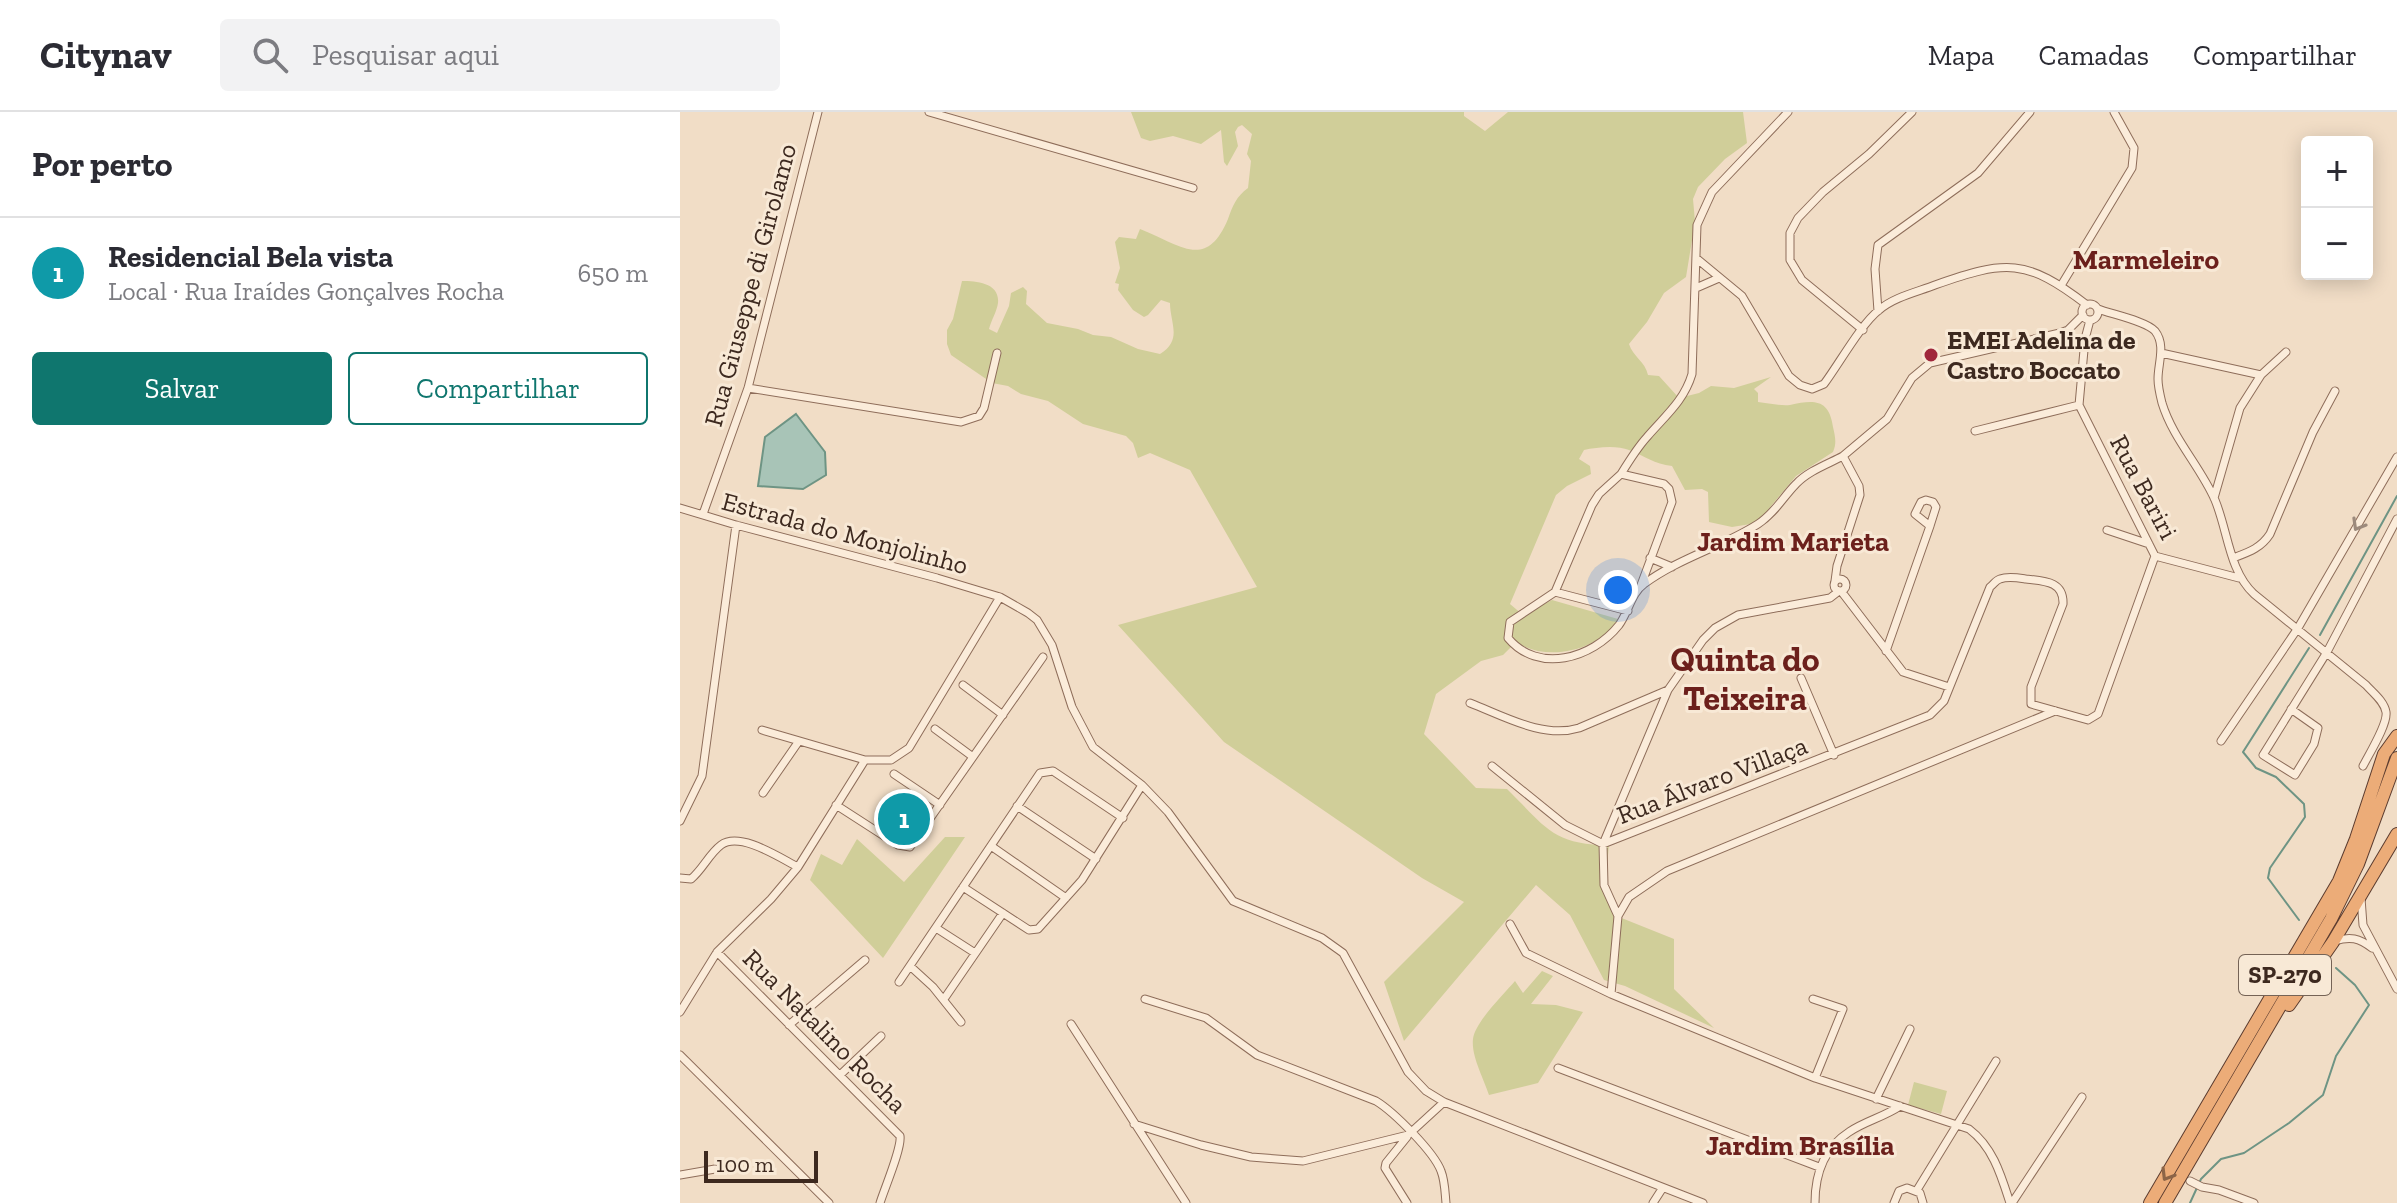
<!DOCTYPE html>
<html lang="pt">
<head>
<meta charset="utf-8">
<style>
	:root { --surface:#fff; --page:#f2f2f3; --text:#2b2b33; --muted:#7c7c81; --line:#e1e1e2; --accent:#0f766e }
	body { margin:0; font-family:"Zilla Slab",serif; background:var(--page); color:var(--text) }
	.controls { position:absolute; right:24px; top:24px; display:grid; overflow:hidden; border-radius:8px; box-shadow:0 4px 20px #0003 }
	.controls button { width:72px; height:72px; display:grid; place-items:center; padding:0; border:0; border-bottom:2px solid var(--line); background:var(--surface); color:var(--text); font:40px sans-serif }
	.scale { position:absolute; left:24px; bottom:20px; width:114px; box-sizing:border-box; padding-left:8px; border:4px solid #3d291f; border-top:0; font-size:22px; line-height:28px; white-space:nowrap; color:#3d291f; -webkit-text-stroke:6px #f8e9d6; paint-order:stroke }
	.you { position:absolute; left:938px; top:478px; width:28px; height:28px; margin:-20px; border:6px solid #fff; border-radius:50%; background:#1a73e8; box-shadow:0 0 0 12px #1a73e833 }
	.badge { display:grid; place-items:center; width:52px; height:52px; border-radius:50%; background:var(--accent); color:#fff; font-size:26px; font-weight:700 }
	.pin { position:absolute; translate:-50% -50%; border:4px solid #fff; box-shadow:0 2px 8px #0006 }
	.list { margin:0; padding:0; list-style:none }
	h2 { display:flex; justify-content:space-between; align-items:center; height:104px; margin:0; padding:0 32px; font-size:34px }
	h2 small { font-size:26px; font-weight:400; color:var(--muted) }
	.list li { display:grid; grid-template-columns:52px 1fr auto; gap:24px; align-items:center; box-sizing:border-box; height:112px; padding:0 32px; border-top:2px solid var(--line) }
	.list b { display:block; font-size:30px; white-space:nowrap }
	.list p { margin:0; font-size:26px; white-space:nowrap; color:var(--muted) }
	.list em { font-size:26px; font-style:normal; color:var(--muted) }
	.actions { display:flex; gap:16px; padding:24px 32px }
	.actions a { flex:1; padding:18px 0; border:2px solid var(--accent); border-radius:8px; text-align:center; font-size:28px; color:var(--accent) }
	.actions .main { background:var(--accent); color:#fff }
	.icon { flex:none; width:44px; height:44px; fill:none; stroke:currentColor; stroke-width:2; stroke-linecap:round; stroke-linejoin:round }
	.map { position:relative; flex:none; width:1717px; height:1091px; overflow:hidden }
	header { display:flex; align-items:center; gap:48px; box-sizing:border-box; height:112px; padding:0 40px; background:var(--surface); border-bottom:2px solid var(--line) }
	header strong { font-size:38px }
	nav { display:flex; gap:44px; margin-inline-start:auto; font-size:28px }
	.search { width:560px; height:72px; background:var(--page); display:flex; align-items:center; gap:20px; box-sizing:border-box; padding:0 28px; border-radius:8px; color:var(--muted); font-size:30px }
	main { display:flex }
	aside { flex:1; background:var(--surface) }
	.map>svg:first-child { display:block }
	.green { fill:#d0ce99 }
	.water { fill:#a8c4b7; stroke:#6e9484; stroke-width:2 }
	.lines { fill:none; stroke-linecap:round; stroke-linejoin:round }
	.stream { stroke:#6e9484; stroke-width:2 }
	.minor-casing { stroke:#8e6d5a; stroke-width:9 }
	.trunk-casing { stroke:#5c3c2f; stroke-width:14 }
	.minor { stroke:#fbecda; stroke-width:7 }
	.trunk { stroke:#ecac78; stroke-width:12 }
	.oneway { stroke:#9c8a7c }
	.oneway2 { stroke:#8c6447 }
	.poi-dot { fill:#a0273b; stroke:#f8e9d6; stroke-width:3 }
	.labels { text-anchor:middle; stroke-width:6; stroke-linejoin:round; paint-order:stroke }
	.shield { fill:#f8e9d6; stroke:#756356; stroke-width:2 }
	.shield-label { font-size:24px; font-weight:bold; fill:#3d291f }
	.street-label { font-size:26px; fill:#3d291f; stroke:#f8e9d6 }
	.poi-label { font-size:26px; font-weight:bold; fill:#3d291f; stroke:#f8e9d6; text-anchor:start }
	.neighbourhood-label { font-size:28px; font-weight:bold; fill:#6c201c; stroke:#f8e9d6 }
	.district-label { font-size:34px; font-weight:bold; fill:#6c201c; stroke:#f8e9d6 }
</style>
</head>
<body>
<header>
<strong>Citynav</strong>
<div class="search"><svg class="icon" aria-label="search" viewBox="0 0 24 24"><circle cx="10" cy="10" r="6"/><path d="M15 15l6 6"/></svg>Pesquisar aqui</div>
<nav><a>Mapa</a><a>Camadas</a><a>Compartilhar</a></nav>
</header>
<main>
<aside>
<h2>Por perto<small></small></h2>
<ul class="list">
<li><span class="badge" style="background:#0f9aa8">1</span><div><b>Residencial Bela vista</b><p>Local · Rua Iraídes Gonçalves Rocha</p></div><em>650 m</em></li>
</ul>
<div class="actions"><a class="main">Salvar</a><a>Compartilhar</a></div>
</aside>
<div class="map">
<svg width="1717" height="1091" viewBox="0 0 1717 1091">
	<rect width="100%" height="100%" fill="#f1ddc6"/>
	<path class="green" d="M451 0H784V4L805 19 828 0H1063L1067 31 1045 47 1018 75 1013 87 1015 110 1006 165 984 181 967 210 949 232C953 245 965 249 968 263L979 264 999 286 1019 281 1031 274 1054 276 1091 265 1074 277 1078 281V290C1088 291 1100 294 1110 293 1133 288 1149 286 1153 315 1155 324 1157 331 1153 340L1116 364 1077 411 1052 415 1029 410 1028 380 1022 377 1005 378 992 354C974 352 965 344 949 338 937 333 917 335 904 338L899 347 910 354 911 362 887 374 876 383 830 492 843 503 872 488 938 507C918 540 866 550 836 530L823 543 801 549 756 582 744 622 796 676 827 677C865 714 872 733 929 733L925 773 939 805 994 827V877L1034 916 945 874 924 868 890 803 856 773 724 929 704 870 784 790 742 766 544 630 438 513 577 475 510 358 470 341 458 346 453 331 446 324 403 312 368 289 341 282 328 274 312 271 271 243 267 232V218L273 207 282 169C297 169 320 171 318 191 317 199 311 209 309 217L317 221 329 194 331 181 343 175 347 179 346 192 367 211 398 217 413 223 431 225 458 237 480 242C503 228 490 211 490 191L481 188 468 203 464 205 453 198 438 178 439 172 435 171 440 156 435 130 439 125 456 127 460 117C501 133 526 159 548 107 553 93 556 85 568 76L571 49 567 42 572 22 562 13 558 15 555 20 558 34 547 54 544 50 541 18 521 32 493 24 470 29 461 26Z
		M265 725H285L203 846 130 768 141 742 162 753 177 727 224 770Z
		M862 859 873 864 851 892 876 893 903 900 858 971 809 983C804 967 791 944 793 927 795 910 824 882 835 869L843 881Z
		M1234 970 1267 979 1261 1002 1228 993Z"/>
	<path class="water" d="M116 302 145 340 146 363 123 377 78 374 85 325Z"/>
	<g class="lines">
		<path class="stream" d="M1640 523 1717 384
			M1619 808 1588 766 1590 756 1625 705 1624 692 1596 665 1576 656 1563 640 1629 536
			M1510 1091 1521 1067 1541 1047 1564 1041 1609 1011 1643 983 1656 944 1689 893 1675 873 1656 856"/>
		<defs>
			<path id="minor" d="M249 0 513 76
				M1016 146 1062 184 1109 264 1120 273 1132 277 1144 272C1159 252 1181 212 1199 198 1214 185 1237 180 1255 173 1326 148 1346 146 1407 193
				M1382 172 1452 56 1454 36 1434 0
				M1016 176 1039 166
				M1402 200a8 8 0 1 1 16 0a8 8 0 1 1-16 0Z
				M1418 197C1431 202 1466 209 1475 219 1486 233 1478 251 1478 267 1478 275 1480 283 1482 291 1493 327 1520 354 1535 388 1548 419 1549 459 1574 482L1686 573C1693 581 1704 589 1706 600 1708 612 1689 642 1683 654
				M1198 199 1195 157 1198 133 1298 61 1350 0
				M1183 218 1122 168 1110 148V121L1118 106 1143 80 1189 42 1232 0
				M1481 241 1581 263
				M68 276 281 310 299 304 304 296 317 241
				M1399 293 1475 444 1559 466
				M1399 293 1405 227 1410 208
				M1295 319 1399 293
				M1163 344 1207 307 1232 266 1250 251 1380 221 1388 218 1403 203
				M941 362C949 349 957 336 967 325 985 304 1004 289 1012 262L1017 113 1032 80 1108 0
				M1534 386 1560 296 1581 263 1606 240
				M0 396 56 413 257 466 320 485 348 501 357 508 372 533 392 595 413 635 462 673 488 700 553 789 642 826 663 841 728 960 746 979 764 990 1023 1091
				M23 402 68 276 138 0
				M1427 418 1469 432
				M970 446 992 455
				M1553 446C1569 440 1581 436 1590 422L1633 320 1655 279
				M1154 473a6 6 0 1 1 12 0a6 6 0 1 1-12 0Z
				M1161 479 1223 560 1269 575
				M875 480 830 510 828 526C858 562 912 547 939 513 948 501 952 480 964 472 999 446 1042 435 1078 412 1095 401 1103 385 1116 372 1128 359 1148 352 1163 344L1179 374 1180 383 1157 454 1155 469
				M948 499 875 480 912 393 919 382 941 362 984 372 989 377 992 390 961 473
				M1206 539 1250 414 1256 395 1253 390 1246 388 1241 390 1235 402 1250 414
				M1121 566 1154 643
				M283 573 323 603
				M790 591C824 604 863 627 899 616L988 578 1023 528 1035 516 1058 503 1150 486 1159 479
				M1611 597 1638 616 1634 632 1615 663 1583 643 1647 540 1717 407
				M255 617 293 645
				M82 618 185 648
				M1541 629 1618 516 1717 345
				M812 654 885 713 923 732 1250 603 1264 589 1310 475C1314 472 1316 468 1320 467 1328 464 1339 466 1346 467 1364 469 1384 469 1383 492L1351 575V592L1408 608 1418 602 1475 444
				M214 662 260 693
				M83 681 119 629
				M156 693 218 733 230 735 363 545
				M337 694 416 747
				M0 709 22 664 56 413
				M311 734 386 786
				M0 766 11 767C23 757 29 742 41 733 60 719 100 746 118 755
				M283 775 349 818 358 817 402 768 462 673
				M1681 786 1683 813 1717 877
				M938 804 949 785 987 759 1375 599
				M830 812 846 841 931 882 1135 966 1289 1017C1313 1035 1321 1063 1330 1091
				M256 816 295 841
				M1655 829C1670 824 1679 826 1692 836
				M37 840 220 1024C222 1036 205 1075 200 1091
				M230 854 253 875 281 910
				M219 870 360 661 373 659 443 706
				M931 882 938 804 924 773 923 732 988 578
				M264 887 323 801
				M465 887 526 906 577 943 696 989C714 1000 754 1040 761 1059 765 1069 765 1081 766 1091
				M1133 887 1163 897 1135 966
				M0 900 37 840 91 787 118 755 185 648H211L229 636 320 485
				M391 912 506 1091
				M109 913 185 848
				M0 943 149 1091
				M878 956 1139 1055
				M160 963 201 924
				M1196 987 1230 917
				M454 1012 521 1033 571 1045 623 1049 728 1023 764 990
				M727 1025 706 1051 705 1056 727 1091
				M0 1063 35 1057
				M1510 1069 1522 1075 1539 1078 1574 1091
				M1237 1078 1316 949
				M973 1091 982 1077
				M1135 1091C1135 1063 1144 1036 1169 1020 1185 1009 1204 1005 1220 994
				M1214 1091 1219 1079 1227 1076 1240 1081 1243 1091
				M1332 1091 1402 985"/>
			<path id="trunk" d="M1609 893 1653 830 1717 722
				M1470 1091 1659 769 1676 727 1704 642 1717 624
				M1485 1091 1651 807 1678 752 1717 646"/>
		</defs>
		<use href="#minor" class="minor-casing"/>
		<use href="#trunk" class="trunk-casing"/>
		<use href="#minor" class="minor"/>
		<use href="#trunk" class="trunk"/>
	</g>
	<defs><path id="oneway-chevron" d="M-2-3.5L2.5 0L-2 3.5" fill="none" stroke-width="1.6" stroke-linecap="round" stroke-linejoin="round" transform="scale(2)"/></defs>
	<use class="oneway" href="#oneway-chevron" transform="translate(1678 413) rotate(120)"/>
	<use class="oneway2" href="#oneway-chevron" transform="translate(1487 1063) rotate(121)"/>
	<circle class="poi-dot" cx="1251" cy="243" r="8"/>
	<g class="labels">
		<rect class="shield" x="1559" y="843" width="92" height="40" rx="6"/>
		<g class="shield-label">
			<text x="1605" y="871">SP-270</text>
		</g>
		<g class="street-label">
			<text transform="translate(70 173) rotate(-75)" y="9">Rua Giuseppe di Girolamo</text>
			<text transform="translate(1464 375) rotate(62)" y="9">Rua Bariri</text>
			<text transform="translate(165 421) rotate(15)" y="9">Estrada do Monjolinho</text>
			<text transform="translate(1032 668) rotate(-21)" y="9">Rua Álvaro Villaça</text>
			<text transform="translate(145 919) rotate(45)" y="9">Rua Natalino Rocha</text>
		</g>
		<g class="poi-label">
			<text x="1267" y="237">EMEI Adelina de<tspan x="1267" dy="30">Castro Boccato</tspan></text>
		</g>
		<g class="neighbourhood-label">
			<text x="1466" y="157">Marmeleiro</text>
			<text x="1113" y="439">Jardim Marieta</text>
			<text x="1120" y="1043">Jardim Brasília</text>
		</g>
		<g class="district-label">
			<text x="1065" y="559">Quinta do<tspan x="1065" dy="39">Teixeira</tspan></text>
		</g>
	</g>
</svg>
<div class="controls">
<button>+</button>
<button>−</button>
</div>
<div class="scale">100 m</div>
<div class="you"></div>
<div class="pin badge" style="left:224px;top:707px;background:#0f9aa8">1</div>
</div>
</main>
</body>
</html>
